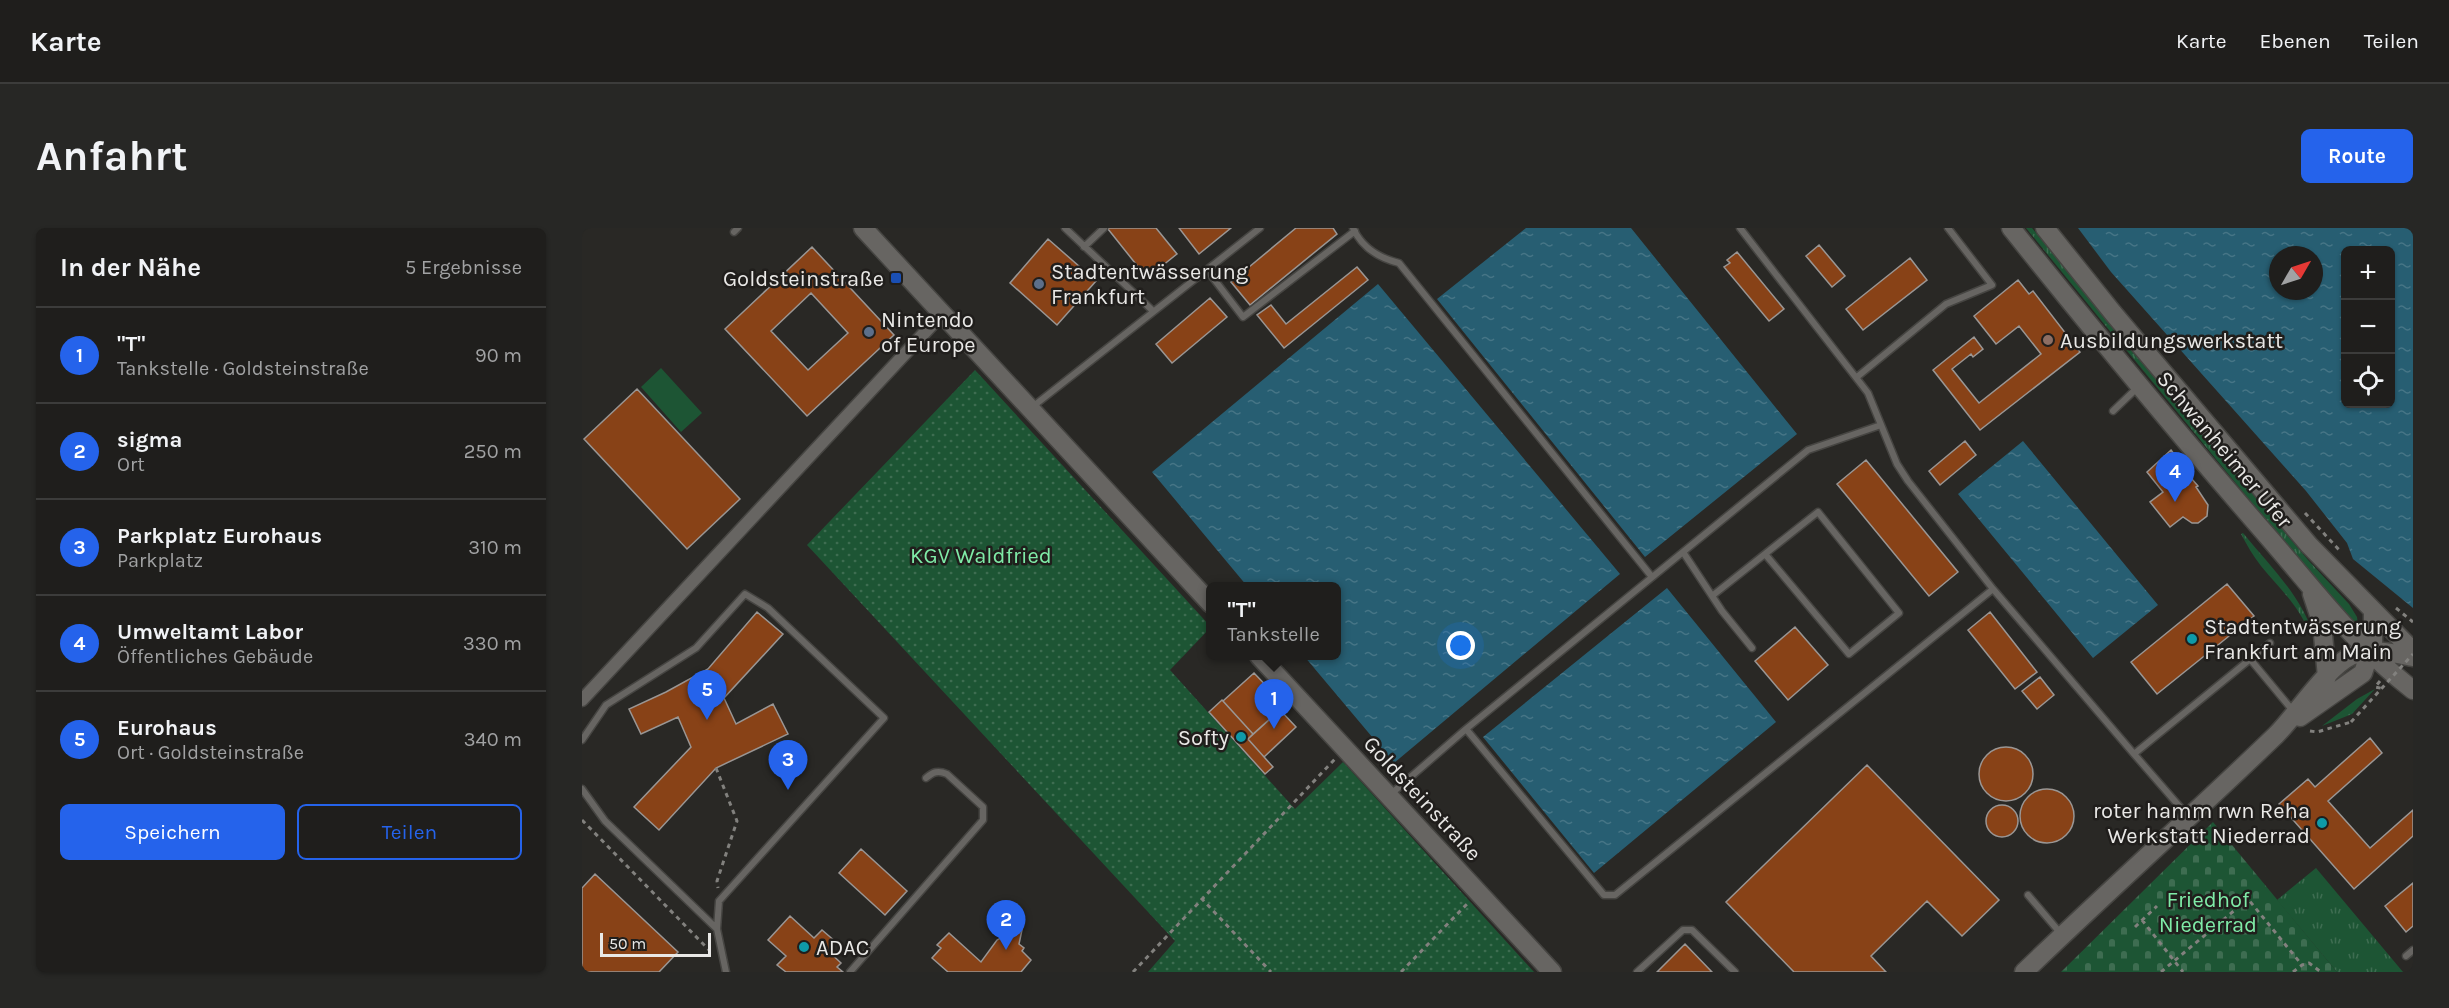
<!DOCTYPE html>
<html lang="de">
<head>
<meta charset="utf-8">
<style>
	:root { --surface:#1f1e1c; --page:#272725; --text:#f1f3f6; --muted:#a1a2a3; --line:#3c3c3b; --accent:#2563eb }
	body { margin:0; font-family:Karla,sans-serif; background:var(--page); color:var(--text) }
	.controls { position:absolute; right:18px; top:18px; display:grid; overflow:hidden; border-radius:9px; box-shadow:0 2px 4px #0004 }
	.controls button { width:54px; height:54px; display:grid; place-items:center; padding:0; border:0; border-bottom:2px solid var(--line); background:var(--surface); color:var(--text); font:30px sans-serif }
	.compass { position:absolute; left:1687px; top:18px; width:54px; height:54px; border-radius:50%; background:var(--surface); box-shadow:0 2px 4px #0004; rotate:51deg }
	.scale { position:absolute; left:18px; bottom:15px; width:111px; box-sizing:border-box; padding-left:6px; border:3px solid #e9e8e6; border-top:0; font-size:16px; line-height:21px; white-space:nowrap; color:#e9e8e6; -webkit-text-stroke:4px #201e1c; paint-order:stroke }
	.you { position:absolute; left:879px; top:418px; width:21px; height:21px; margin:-15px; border:4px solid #fff; border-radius:50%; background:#1a73e8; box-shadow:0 0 0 9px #1a73e833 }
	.badge { display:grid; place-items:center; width:39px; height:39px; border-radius:50%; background:var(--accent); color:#fff; font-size:20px; font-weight:700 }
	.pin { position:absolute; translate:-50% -50px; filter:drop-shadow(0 2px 3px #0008) }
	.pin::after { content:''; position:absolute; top:32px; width:21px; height:18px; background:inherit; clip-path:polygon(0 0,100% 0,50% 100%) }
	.popup { position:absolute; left:624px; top:354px; width:135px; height:78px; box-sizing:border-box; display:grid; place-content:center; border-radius:9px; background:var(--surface); filter:drop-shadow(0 2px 4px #0005); font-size:20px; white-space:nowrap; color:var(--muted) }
	.popup b { font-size:22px; color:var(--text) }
	.popup::after { content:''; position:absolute; left:50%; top:100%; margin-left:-12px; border:12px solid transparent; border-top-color:var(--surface) }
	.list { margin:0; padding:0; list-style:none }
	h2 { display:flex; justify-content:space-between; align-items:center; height:78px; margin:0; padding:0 24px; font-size:26px }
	h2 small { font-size:20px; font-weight:400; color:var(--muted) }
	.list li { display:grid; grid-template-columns:39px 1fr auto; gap:18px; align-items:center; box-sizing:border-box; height:96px; padding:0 24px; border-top:2px solid var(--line) }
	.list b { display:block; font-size:22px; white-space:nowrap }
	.list p { margin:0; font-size:20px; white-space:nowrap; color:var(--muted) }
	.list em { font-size:20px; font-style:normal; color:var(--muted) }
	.actions { display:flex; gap:12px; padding:18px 24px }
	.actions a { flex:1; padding:14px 0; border:2px solid var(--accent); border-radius:9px; text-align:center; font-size:21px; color:var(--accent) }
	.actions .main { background:var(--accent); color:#fff }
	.icon { flex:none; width:33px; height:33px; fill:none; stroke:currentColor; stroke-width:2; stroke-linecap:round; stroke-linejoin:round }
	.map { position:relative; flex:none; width:1831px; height:744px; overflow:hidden; border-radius:9px }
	header { display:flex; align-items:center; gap:36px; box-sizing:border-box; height:84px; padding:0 30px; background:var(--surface); border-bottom:2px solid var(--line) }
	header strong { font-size:28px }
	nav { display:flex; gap:33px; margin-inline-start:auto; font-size:21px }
	.intro { display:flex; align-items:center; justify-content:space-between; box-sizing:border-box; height:144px; padding:0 36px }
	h1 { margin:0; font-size:42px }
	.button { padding:15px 27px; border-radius:9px; background:var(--accent); color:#fff; font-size:21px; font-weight:700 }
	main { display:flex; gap:36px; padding:0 36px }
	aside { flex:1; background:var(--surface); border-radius:9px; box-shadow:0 2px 4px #0004 }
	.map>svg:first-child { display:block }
	.grass { fill:url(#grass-tufts) }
	.cemetery { fill:url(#cemetery-stones) }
	.garden { fill:url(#garden-dots) }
	.pitch { fill:#1d5534 }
	.water { fill:url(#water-ripples); fill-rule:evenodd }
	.building { fill:#884217; stroke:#9a9694; stroke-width:1.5; fill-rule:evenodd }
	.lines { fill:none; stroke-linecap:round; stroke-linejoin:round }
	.lane-casing { stroke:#464542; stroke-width:9 }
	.street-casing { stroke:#464542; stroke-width:15 }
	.secondary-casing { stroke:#464542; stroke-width:21 }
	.path { stroke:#82817e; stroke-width:3; stroke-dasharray:4.5 4.5; stroke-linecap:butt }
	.lane { stroke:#676562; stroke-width:6 }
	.street { stroke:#676562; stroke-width:12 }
	.secondary { stroke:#676562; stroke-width:18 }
	.path-bridge { stroke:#82817e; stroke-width:3; stroke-dasharray:4.5 4.5; stroke-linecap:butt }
	.transit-dot { fill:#1a4fb4; stroke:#201e1c; stroke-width:2 }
	.service-dot { fill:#5c6f8a; stroke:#201e1c; stroke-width:2 }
	.education-dot { fill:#8d6e63; stroke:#201e1c; stroke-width:2 }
	.culture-dot { fill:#0f9aa8; stroke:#201e1c; stroke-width:2 }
	.labels { text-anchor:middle; stroke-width:5; stroke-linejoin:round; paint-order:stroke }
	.poi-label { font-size:22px; fill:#e9e8e6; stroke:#201e1c; text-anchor:start }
	.street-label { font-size:22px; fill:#e9e8e6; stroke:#201e1c }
	.park-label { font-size:22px; fill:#7feba7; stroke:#201e1c }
</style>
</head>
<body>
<header>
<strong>Karte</strong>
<nav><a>Karte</a><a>Ebenen</a><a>Teilen</a></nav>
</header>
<div class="intro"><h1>Anfahrt</h1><a class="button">Route</a></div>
<main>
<aside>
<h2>In der Nähe<small>5 Ergebnisse</small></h2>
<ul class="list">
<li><span class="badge">1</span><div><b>&quot;T&quot;</b><p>Tankstelle · Goldsteinstraße</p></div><em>90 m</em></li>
<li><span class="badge">2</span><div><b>sigma</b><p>Ort</p></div><em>250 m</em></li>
<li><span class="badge">3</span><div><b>Parkplatz Eurohaus</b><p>Parkplatz</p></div><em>310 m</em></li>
<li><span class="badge">4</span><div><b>Umweltamt Labor</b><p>Öffentliches Gebäude</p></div><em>330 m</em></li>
<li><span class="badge">5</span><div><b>Eurohaus</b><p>Ort · Goldsteinstraße</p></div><em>340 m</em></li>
</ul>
<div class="actions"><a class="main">Speichern</a><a>Teilen</a></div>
</aside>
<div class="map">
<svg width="1831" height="744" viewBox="0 0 1831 744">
	<defs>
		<pattern id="grass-tufts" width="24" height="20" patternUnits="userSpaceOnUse" patternTransform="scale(1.5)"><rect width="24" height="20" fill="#1d5534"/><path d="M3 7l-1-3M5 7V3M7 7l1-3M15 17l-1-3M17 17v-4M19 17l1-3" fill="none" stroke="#3e6d51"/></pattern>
		<pattern id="cemetery-stones" width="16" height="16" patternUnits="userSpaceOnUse" patternTransform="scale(1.5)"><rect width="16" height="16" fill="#1d5534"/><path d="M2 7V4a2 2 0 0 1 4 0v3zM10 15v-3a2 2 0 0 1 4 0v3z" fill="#3e6d51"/></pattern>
		<pattern id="garden-dots" width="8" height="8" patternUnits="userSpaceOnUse" patternTransform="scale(1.5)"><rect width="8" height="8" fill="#1d5534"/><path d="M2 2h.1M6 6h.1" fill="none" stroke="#3e6d51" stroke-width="1.8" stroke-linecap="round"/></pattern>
		<pattern id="water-ripples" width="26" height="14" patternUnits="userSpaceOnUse" patternTransform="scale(1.5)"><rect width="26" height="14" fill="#275e72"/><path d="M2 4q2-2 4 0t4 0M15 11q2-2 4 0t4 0" fill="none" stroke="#467586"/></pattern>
	</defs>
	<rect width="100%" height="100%" fill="#292825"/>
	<path class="grass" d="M1444 0H1450L1539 110 1536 113Z
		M1544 116 1726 332 1767 376 1775 389 1777 405 1541 118Z
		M1661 305C1686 336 1719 367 1731 406L1728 407C1719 380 1697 360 1679 338 1671 328 1665 317 1659 306Z
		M1793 461 1770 486 1740 498 1775 471Z
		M1734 640 1821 744H1755L1695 672Z"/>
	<path class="cemetery" d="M1631 594 1755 744H1479Z"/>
	<path class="garden" d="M393 142 629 399 588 442 713 581 761 534 952 744H566L593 713 225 317Z"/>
	<path class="pitch" d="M79 140 120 185 99 204 59 159Z"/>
	<path class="water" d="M944 0H1049L1215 206 1063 329 855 71Z
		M1496 0H1831V380L1771 331 1765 315 1724 263 1529 44ZM1764 22H1808V176H1764ZM1696 27H1732V63H1696Z
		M796 56 1038 346 812 535 722 428H755V358H665L570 244Z
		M1441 213 1576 377 1511 430 1376 266Z
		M1085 360 1194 494 1012 645 901 509Z"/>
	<path class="building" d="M527 0H574L595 26 565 50 526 1Z
		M597 0H649L617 26Z
		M714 0H751L755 6 668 77 649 54Z
		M466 11 514 53 475 97 428 55Z
		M1237 17 1263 48 1250 59 1224 28Z
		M230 19 312 107 225 188 143 101ZM229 65 266 105 226 142 189 103Z
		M1155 24 1202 81 1187 93 1142 39 1148 35 1145 32Z
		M1328 30 1345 52 1281 102 1264 81Z
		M775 39 786 52 702 120 675 87 689 77 704 96Z
		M1436 52 1447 66 1451 63 1498 124 1398 202 1351 142 1392 109 1401 121 1391 129 1389 126 1370 141 1397 175 1459 126 1437 98 1414 116 1392 88Z
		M628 70 645 89 590 135 574 116Z
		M55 161 158 271 105 321 2 211Z
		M1383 213 1394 227 1358 257 1347 243Z
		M1589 222 1598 234 1596 235 1616 258 1614 259 1626 277 1625 288 1616 295H1610L1601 289 1588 299 1568 274 1581 264 1565 244Z
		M1284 232 1376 344 1347 368 1255 256Z
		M1645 356 1672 388 1575 466 1549 434Z
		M175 384 201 406 142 470 154 496 191 476 206 506 134 540 77 602 52 579 109 519 96 489 59 506 47 481 84 464 126 441Z
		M1408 384 1455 444 1433 461 1386 402Z
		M1213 399 1246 437 1206 472 1173 433Z
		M672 445 691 465 687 469 698 482 671 506 641 473Z
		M1458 449 1472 467 1455 481 1440 463Z
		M640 472 671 506 666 511 691 539 683 546 627 484Z
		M698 482 714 499 682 529 666 511Z
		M1788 510 1800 525 1746 573 1788 620 1831 582V608L1772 661 1697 576 1726 551 1733 559Z
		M1397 546a27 27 0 1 1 54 0a27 27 0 1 1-54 0Z
		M1285 537 1417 672 1380 708 1345 673 1289 728 1304 744H1212L1144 674Z
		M1438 588a27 27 0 1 1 54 0a27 27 0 1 1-54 0Z
		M1404 593a16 16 0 1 1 32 0a16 16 0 1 1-32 0Z
		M279 621 325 663 303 687 257 645Z
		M13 646 96 724 77 744H0V660Z
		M1831 655V698L1824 704 1803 678Z
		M208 688 232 710 240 702 254 714 246 723 259 735 255 739 261 744H204L195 737 204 728 186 712Z
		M441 697 437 716 442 720 440 723 449 732 439 744H366L350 730 359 720 355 717 367 705 399 734 415 712Z
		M1103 716 1130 744H1075Z"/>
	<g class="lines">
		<defs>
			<path id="lane" d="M483 0 571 83
				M771 0C780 20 797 30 817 35L1070 349
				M1158 0 1286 165 1315 236 1326 253 1411 361 1552 526 1688 415
				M152 4 156 0
				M502 19 522 0
				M625 42 661 89 773 3
				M1275 149 1364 76 1410 57 1366 0
				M449 180 678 0
				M1531 183 1555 160
				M1299 197 1226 222 884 501 1022 667H1033L1411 361
				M1101 324 1140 383 1170 420
				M1130 368 1236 284 1317 385 1267 426 1183 326
				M1668 431 1712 484
				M0 512 24 477 114 420 163 366 186 380 302 490 137 673 135 701 144 744
				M1552 526 1605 587
				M0 561 23 593 135 701
				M809 566 884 501
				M1602 596 1617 612
				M1446 667 1480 707
				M1824 728 1831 722
				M268 744 401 592V579L365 546C356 542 351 544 344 550
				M1055 744 1101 702H1110L1153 744"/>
			<path id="street" d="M0 472 360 86"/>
			<path id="secondary" d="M281 0 629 376
				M1429 0C1513 105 1599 209 1688 311 1733 363 1776 420 1831 462
				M1463 0 1531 85 1727 317 1831 423
				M1730 366 1740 396 1745 449
				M677 428 970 744
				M1718 489 1781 445 1791 415V384
				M1442 744C1525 664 1611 587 1694 507 1715 486 1744 440 1769 428 1788 419 1811 425 1831 429"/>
		</defs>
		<use href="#lane" class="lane-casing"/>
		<use href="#street" class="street-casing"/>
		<use href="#secondary" class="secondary-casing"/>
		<path class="path" d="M1723 285 1759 324
			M1814 380 1831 394
			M1798 453 1793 459 1803 461
			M1728 503 1735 504 1769 494
			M134 540 155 593 135 653 136 660
			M0 592 128 723
			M619 670 689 744
			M1560 692 1601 744
			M1553 699 1575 678
			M551 744 753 531
			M819 744 885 676
			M1579 744 1666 671 1720 737
			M1711 744 1720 737 1727 735 1739 744"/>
		<use href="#lane" class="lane"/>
		<use href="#street" class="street"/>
		<use href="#secondary" class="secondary"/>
		<path class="path-bridge" d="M1769 494 1831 426"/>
	</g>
	<rect class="transit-dot" x="308" y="44" width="12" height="12" rx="3"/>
	<g class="service-dot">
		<circle cx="457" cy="56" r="6"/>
		<circle cx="287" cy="104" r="6"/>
	</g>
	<circle class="education-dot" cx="1466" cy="112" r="6"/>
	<g class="culture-dot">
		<circle cx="1610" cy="411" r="6"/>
		<circle cx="659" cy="509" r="6"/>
		<circle cx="1740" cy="595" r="6"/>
		<circle cx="222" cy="719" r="6"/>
	</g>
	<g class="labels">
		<g class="poi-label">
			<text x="469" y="51">Stadtentwässerung<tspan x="469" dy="25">Frankfurt</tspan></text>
			<text x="302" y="58" text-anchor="end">Goldsteinstraße</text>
			<text x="299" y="99">Nintendo<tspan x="299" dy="25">of Europe</tspan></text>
			<text x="1478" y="120">Ausbildungswerkstatt</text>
			<text x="1622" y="406">Stadtentwässerung<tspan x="1622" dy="25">Frankfurt am Main</tspan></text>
			<text x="647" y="517" text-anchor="end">Softy</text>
			<text x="1728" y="590" text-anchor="end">roter hamm rwn Reha<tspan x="1728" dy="25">Werkstatt Niederrad</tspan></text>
			<text x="234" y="727">ADAC</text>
		</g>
		<g class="street-label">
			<text transform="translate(1643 221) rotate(50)" y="8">Schwanheimer Ufer</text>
			<text transform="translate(841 570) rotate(47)" y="8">Goldsteinstraße</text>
		</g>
		<g class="park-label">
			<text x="399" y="335">KGV Waldfried</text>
			<text x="1626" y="679">Friedhof<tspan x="1626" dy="25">Niederrad</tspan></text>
		</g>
	</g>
</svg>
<div class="controls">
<button>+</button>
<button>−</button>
<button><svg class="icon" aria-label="locate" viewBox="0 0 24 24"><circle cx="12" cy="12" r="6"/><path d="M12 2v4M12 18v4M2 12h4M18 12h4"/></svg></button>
</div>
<svg class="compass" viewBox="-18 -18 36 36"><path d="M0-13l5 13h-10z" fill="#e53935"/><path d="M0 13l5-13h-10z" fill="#a1a2a3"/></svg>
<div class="scale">50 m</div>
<div class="you"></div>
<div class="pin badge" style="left:692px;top:501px">1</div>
<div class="popup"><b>&quot;T&quot;</b>Tankstelle</div>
<div class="pin badge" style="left:424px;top:722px">2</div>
<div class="pin badge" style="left:206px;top:562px">3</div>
<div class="pin badge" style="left:1593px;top:274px">4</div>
<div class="pin badge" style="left:125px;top:492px">5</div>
</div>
</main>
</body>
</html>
